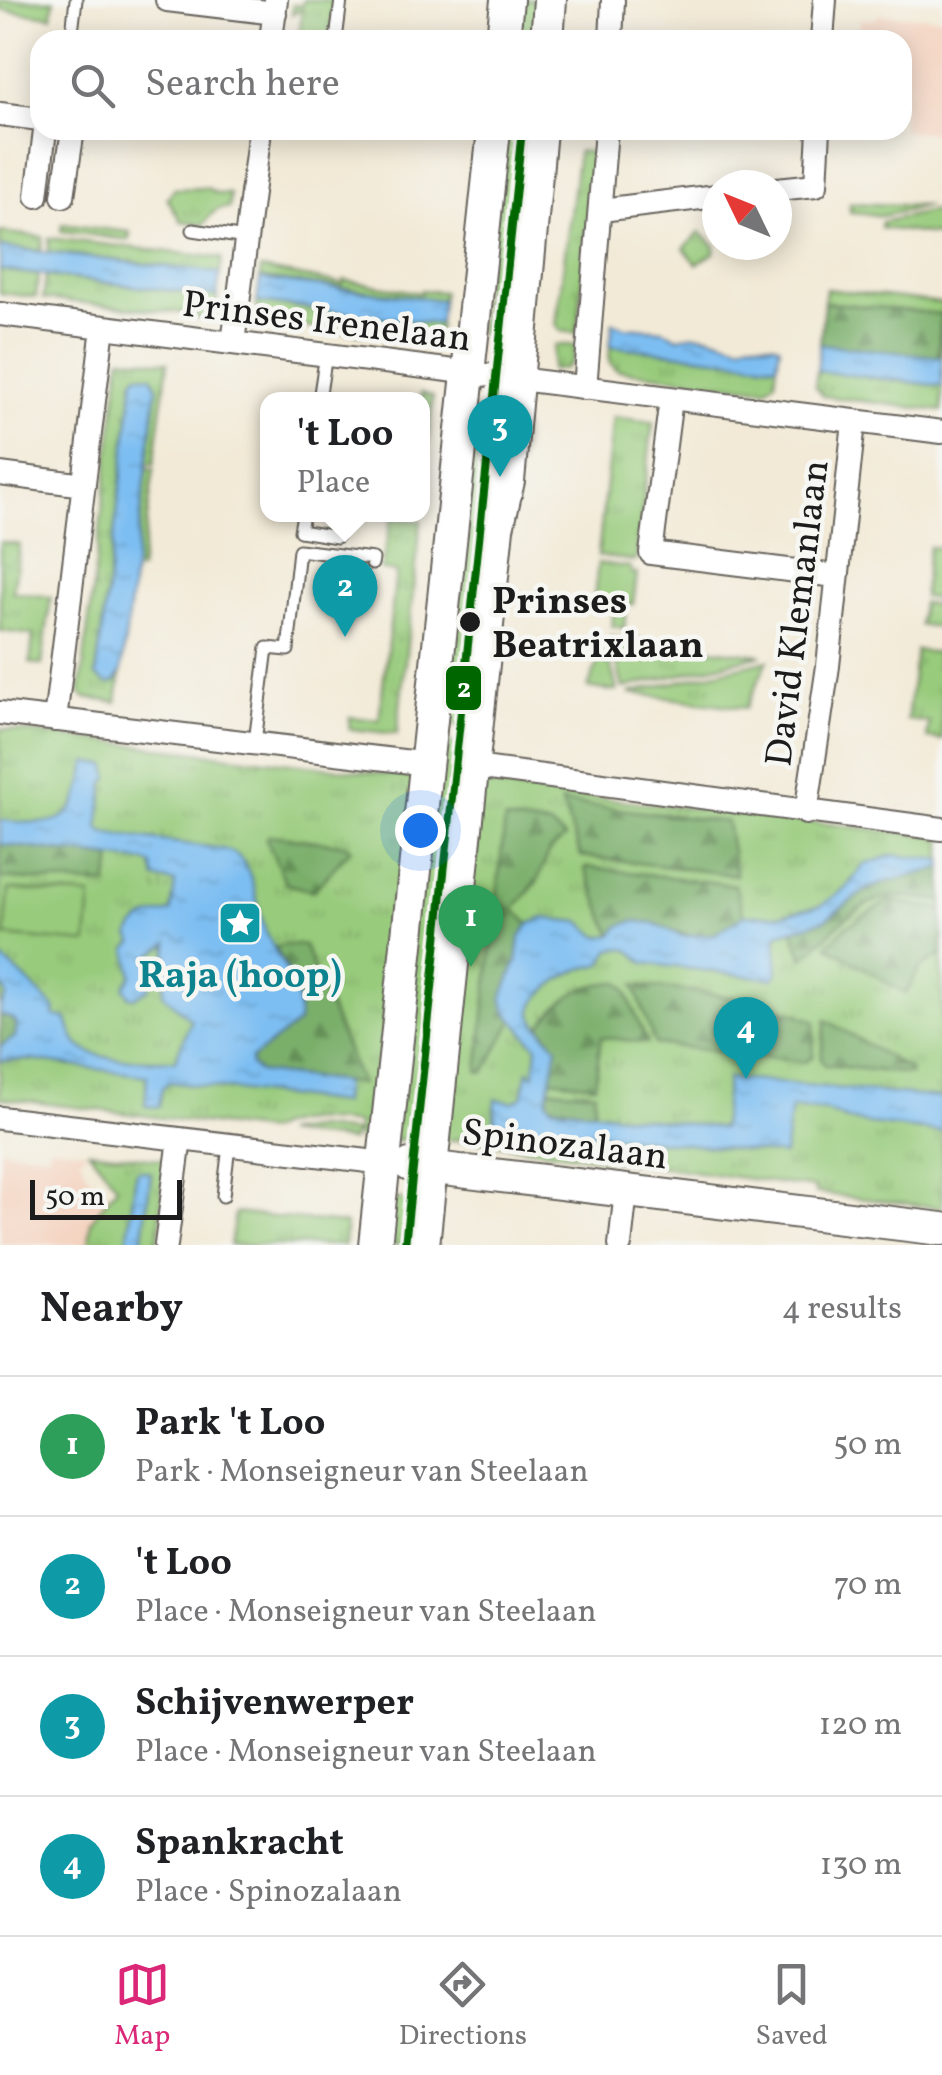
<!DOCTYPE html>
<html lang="en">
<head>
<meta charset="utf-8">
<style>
	:root { --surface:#fff; --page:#f2f2f2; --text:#202124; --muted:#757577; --line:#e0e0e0; --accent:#db2777 }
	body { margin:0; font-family:Vollkorn,serif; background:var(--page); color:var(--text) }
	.compass { position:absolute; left:702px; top:170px; width:90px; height:90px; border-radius:50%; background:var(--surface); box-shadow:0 5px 25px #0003; rotate:313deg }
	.scale { position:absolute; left:30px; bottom:25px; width:152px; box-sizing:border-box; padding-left:10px; border:5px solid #1c1c1c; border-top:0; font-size:28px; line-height:35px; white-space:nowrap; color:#1c1c1c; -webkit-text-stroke:8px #f6f6f2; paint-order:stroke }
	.you { position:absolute; left:420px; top:830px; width:35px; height:35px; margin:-25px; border:8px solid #fff; border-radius:50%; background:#1a73e8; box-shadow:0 0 0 15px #1a73e833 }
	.badge { display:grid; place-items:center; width:65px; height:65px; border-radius:50%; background:var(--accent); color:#fff; font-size:32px; font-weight:700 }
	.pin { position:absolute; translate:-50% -82px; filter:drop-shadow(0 2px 5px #0008) }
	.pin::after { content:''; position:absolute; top:52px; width:35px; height:30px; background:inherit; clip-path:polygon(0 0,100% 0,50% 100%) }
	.popup { position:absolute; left:260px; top:392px; width:170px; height:130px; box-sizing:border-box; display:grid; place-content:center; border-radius:20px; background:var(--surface); filter:drop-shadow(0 2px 8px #0005); font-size:32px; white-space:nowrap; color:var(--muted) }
	.popup b { font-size:38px; color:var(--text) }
	.popup::after { content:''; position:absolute; left:50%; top:100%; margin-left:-20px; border:20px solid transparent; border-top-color:var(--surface) }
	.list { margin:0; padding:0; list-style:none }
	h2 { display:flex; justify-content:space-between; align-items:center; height:130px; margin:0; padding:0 40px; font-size:42px }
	h2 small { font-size:32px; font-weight:400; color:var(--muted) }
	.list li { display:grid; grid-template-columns:65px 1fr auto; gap:30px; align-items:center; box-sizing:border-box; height:140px; padding:0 40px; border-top:2px solid var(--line) }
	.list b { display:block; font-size:38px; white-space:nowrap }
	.list p { margin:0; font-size:32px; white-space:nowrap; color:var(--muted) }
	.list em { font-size:32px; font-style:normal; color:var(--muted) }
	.icon { flex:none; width:55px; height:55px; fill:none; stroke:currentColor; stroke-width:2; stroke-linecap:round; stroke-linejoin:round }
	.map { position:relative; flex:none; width:942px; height:1245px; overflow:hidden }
	.search { position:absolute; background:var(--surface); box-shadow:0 5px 25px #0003; left:30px; right:30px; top:30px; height:110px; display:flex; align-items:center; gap:25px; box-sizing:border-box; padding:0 35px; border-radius:30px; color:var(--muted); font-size:38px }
	.sheet { height:690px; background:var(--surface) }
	nav { display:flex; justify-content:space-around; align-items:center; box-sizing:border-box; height:140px; border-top:2px solid var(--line); background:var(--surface); font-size:28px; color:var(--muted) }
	nav a { display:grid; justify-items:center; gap:5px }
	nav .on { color:var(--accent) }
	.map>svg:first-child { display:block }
	.built { fill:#f4d3c0 }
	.grass { fill:url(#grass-tufts); stroke:#5a744c; stroke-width:2.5 }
	.forest { fill:url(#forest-firs); stroke:#4b6644; stroke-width:2.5 }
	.pitch { fill:#98cb7b; stroke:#5a744c; stroke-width:2.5 }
	.water { fill:url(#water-ripples); stroke:#4c6d87; stroke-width:2.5 }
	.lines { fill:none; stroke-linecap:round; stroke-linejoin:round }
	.lane-casing { stroke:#67645d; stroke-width:15 }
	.street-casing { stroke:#67645d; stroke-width:26 }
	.secondary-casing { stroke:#67645d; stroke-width:36 }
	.lane { stroke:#fff; stroke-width:11 }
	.street { stroke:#fff; stroke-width:22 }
	.secondary { stroke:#fff; stroke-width:32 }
	.tram-1-casing { stroke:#f6f6f2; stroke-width:15 }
	.tram-1 { stroke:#060; stroke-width:8 }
	.stop-dot { fill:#1c1c1c; stroke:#f6f6f2; stroke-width:4 }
	.labels { text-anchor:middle; stroke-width:9; stroke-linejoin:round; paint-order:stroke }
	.street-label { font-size:38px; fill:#1c1c1c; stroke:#f6f6f2 }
	.stop-label { font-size:38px; font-weight:bold; fill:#1c1c1c; stroke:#f6f6f2; text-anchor:start }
	.culture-label { font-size:38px; font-weight:bold; fill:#0d838f; stroke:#f6f6f2 }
	.line-badge { stroke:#f6f6f2; stroke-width:4 }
	.badge-label { font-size:28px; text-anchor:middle; font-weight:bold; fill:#fff }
</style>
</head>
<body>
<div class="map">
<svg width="942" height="1245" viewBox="0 0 942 1245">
	<defs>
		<pattern id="grass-tufts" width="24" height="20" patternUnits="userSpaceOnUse" patternTransform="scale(2.5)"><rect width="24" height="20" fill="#98cb7b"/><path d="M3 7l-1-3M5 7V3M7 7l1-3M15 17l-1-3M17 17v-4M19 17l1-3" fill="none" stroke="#82ae6a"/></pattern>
		<pattern id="forest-firs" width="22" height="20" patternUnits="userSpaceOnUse" patternTransform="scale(2.5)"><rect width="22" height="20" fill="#7aaf6b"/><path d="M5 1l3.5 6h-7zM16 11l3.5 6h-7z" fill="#638e57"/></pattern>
		<pattern id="water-ripples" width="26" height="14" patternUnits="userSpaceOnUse" patternTransform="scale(2.5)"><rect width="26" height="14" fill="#7dbef2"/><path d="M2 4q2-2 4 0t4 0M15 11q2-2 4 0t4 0" fill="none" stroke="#6ba3cf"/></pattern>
	</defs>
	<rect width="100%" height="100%" fill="#f6f6f2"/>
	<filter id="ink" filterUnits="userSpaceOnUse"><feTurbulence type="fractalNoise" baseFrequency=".01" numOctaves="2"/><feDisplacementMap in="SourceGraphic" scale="20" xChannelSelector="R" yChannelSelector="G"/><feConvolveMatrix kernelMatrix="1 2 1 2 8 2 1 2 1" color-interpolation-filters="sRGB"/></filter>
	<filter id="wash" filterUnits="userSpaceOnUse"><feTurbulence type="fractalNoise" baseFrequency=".0048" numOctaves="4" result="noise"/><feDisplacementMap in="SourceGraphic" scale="40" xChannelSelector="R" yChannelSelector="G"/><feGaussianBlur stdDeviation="2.25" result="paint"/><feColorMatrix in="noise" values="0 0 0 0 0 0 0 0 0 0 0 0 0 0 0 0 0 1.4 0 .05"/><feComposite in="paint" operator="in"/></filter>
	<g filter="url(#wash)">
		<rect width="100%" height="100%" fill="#f2ead7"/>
		<path class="built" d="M877 15 942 17V133L880 130H902V40H859L860 19 876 20Z
			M49 1146 87 1151 80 1159 90 1180 110 1196 91 1221 89 1245H0V1149L48 1155Z"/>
		<path class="grass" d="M0 0H54L52 16 0 10Z
			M303 0H335L329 40H299L302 10 292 14 293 5 302 6Z
			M514 0H543L540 40H510Z
			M501 130H534L513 337 479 334Z
			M578 151 595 153 577 333 561 331 556 325Z
			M207 188 218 194H230L229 208C215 207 211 214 203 225L181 221 167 198 174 189Z
			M850 203 924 206H928L882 216 850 212Z
			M932 211 942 218V236L881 228 882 222Z
			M62 224 130 232 129 240 61 231Z
			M0 232 43 237 41 251 0 247Z
			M700 232 715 246 714 253 697 264 684 248Z
			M49 238 222 258 220 273 48 252Z
			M261 269 343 284 344 280 420 293 421 290 443 292 442 300 260 278Z
			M0 270 39 275 36 297 0 293Z
			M46 276 217 296 215 312 205 320 183 313 43 299Z
			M826 289 942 303V357H938L941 314 824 302Z
			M257 302 439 324V329L429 337 428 342 263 322 264 316 257 308Z
			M555 345H576L572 362 564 369 551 370Z
			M610 346 777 365 775 381 766 389 617 370 609 362Z
			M121 357 168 362 154 464 147 463 156 388 154 379 139 374 134 379 96 676 115 682 121 672 117 702 86 698 80 693Z
			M817 371 942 386V411L823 396 815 386Z
			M421 393 433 397 428 442 423 441Z
			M471 411 503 413 463 726 445 724Z
			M613 417 653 422 636 561 598 556Z
			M147 468 154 469 140 570H133Z
			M392 518 421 521 397 734 349 729 350 717 379 720 396 572 381 569Z
			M0 542 20 545 13 592 51 597 42 665 30 663 33 635 0 631Z
			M929 547 942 548 941 600 923 597Z
			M598 563 631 567V573L637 574 633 604H627L624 628 612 626 614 608 608 607V602L594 599Z
			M922 603 942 606 941 627 919 625Z
			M610 637 762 655 623 688Z
			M916 650 938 653 936 667 942 668V740L927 738 929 722 907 720Z
			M601 654H608L617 691 588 688Z
			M768 660 746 708 629 693Z
			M0 729 435 780 440 743 465 745 462 782 942 837V1208L815 1193V1188L468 1140H358L357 1124C326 1120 296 1117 268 1131L0 1098Z
			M317 1128 356 1132 351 1141 283 1133Z
			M89 1151 166 1160 158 1245H142L151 1173 136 1172 127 1245H89L91 1221 117 1186Z
			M388 1198 420 1202 415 1245H383Z
			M235 1213 346 1224 344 1245H230Z"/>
		<path class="forest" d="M824 302 941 314 938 357 820 344Z
			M561 802 727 822 736 875 581 856Z
			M505 820 550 826 565 838 549 851 537 882 514 909 529 924C519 938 521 950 516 964 508 985 496 1000 514 1019L484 1072 478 1071Z
			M269 835 347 845 351 849 313 891 286 884 266 839Z
			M0 844 113 858 107 885 0 878Z
			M587 867 735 885 744 915C735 921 726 929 717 933 681 948 643 904 612 935L585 869Z
			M942 868V901C894 895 877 891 838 925 825 936 817 949 803 958L792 928 824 920 866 890 886 882Z
			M889 901 942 909V955L920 968 906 994 828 946 845 927Z
			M284 945H304L361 1084 259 1072 251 1066V1059L258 1052 288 971 275 947Z
			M619 982 625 988 647 1043 601 1037 595 1085 550 1079 557 1047 540 1026C566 996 578 984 619 982Z
			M634 985C696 991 757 997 815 1021L813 1056 805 1062 655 1044Z
			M0 1015 13 1019 17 1025 15 1037 0 1047Z
			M826 1020 910 1070V1074L825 1065 821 1059Z
			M548 1089 595 1092 594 1112 550 1105 546 1099Z"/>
		<path class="pitch" d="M9 889 91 896 87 943 5 936Z"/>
		<path class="water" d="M0 247 220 273 217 296 0 270Z
			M260 279 442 300 439 324 257 302Z
			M613 322 625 327 664 330 678 338C700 329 721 340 741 345L750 341 776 344 780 346 777 365 610 346Z
			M820 344 942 357V386L817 371Z
			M138 374 152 376 157 388 121 672 115 682 108 684 96 676 134 379Z
			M87 762 107 765 109 779 105 782 99 828 104 833 217 848C228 850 237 852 243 862 256 881 257 908 265 929 279 965 302 980 298 1023L251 1059V1066L259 1072 344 1082 342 1103 169 1082 162 1088 159 1107 145 1106 147 1076 31 1060 0 1061V1047L15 1037 17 1025 13 1019 0 1015V1007L7 996 0 982V958C22 972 36 992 55 1008L54 1016 67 1019C70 1029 73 1041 81 1047 105 1065 148 1058 175 1061L191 1020 163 994 168 943 150 956 149 989 135 997 129 996 124 987 132 975 127 949 133 942 130 935C137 916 153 916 171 912L175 882 155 879 152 865 146 862 0 844V820C61 827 76 825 87 762Z
			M893 855 942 860V868L886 882 866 890 824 920 778 934C771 949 784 967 773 979L644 963C632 951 627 945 610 950L602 964C594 967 585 967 578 970 564 975 530 998 532 1014 534 1024 550 1038 557 1047L547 1100 551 1106 721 1128 727 1078 942 1098V1132L869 1124 847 1120 827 1111 791 1108 784 1155 494 1122 496 1099 513 1102 522 1097 528 1070 534 1076 537 1047 506 1011 502 998 517 961 520 937 529 924 543 918 581 922 599 937 612 935 620 926 634 921 654 923 682 936 715 934 744 915H780L822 905 846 888 864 865Z
			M140 1170 151 1173 142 1245H127L136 1172Z"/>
	</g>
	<g filter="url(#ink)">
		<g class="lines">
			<defs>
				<path id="lane" d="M71 40 76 0
					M336 40 341 0
					M193 230 246 238
					M319 400 326 354
					M303 514 300 531 337 537
					M255 742 267 648 288 650 299 550 373 559 372 564
					M223 1196 229 1146"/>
				<path id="street" d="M167 0 275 13
					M271 40 276 0
					M611 40 613 0
					M822 40 825 0
					M0 114 40 119
					M777 189 816 185 819 130
					M37 196 45 130
					M63 196 73 130
					M601 210 717 196
					M0 314 942 432
					M233 343 260 130
					M585 388 606 130
					M671 399 651 553 836 576
					M0 474 84 485
					M0 713 428 764
					M55 720 103 327
					M475 767 942 829
					M806 813 828 666 854 422
					M0 1118 385 1163
					M166 1245 180 1139
					M620 1245 626 1191"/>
				<path id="secondary" d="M503 40 507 0
					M547 40 550 0
					M410 1165 942 1229
					M375 1245 494 130
					M423 1245 497 528 508 481 540 130"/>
			</defs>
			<use href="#lane" class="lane-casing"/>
			<use href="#street" class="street-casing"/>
			<use href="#secondary" class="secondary-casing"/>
			<use href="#lane" class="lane"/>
			<use href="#street" class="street"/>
			<use href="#secondary" class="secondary"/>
			<defs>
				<path id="tram-1" d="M405 1245 522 130"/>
			</defs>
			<use href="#tram-1" class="tram-1-casing"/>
			<use href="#tram-1" class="tram-1"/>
		</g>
	</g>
	<defs>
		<symbol id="sight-square" viewBox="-11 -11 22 22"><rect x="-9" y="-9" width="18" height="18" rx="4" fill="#0f9aa8" stroke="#f6f6f2"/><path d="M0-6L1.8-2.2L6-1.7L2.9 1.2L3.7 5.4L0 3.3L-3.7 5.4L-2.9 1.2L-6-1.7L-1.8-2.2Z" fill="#fff"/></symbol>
	</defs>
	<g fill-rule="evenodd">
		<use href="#sight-square" x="215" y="898" width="50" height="50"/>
	</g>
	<circle class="stop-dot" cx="470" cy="622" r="12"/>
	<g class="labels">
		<g class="street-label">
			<text transform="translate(327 320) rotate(7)" y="13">Prinses Irenelaan</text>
			<text transform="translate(796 613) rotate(-83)" y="13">David Klemanlaan</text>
			<text transform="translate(565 1143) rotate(7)" y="13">Spinozalaan</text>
		</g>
		<g class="stop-label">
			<text x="492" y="613">Prinses<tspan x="492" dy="44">Beatrixlaan</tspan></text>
		</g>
		<g class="culture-label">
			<text x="240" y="987">Raja (hoop)</text>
		</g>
	</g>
	<rect class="line-badge" x="444" y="664" width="39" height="48" rx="10" fill="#060"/>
	<g class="badge-label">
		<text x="464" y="697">2</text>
	</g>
</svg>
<svg class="compass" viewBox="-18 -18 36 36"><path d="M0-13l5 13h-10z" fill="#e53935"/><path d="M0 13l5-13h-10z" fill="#757577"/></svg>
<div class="scale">50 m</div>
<div class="you"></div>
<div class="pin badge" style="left:471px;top:967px;background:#2e9e5b">1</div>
<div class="pin badge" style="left:345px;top:637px;background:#0f9aa8">2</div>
<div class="popup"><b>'t Loo</b>Place</div>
<div class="pin badge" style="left:500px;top:477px;background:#0f9aa8">3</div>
<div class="pin badge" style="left:746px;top:1079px;background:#0f9aa8">4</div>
<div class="search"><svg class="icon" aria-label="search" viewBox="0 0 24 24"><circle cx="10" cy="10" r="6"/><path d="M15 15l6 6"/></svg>Search here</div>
</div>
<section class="sheet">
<h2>Nearby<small>4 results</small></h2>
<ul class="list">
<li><span class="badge" style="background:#2e9e5b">1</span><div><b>Park 't Loo</b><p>Park · Monseigneur van Steelaan</p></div><em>50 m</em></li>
<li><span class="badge" style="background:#0f9aa8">2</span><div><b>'t Loo</b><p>Place · Monseigneur van Steelaan</p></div><em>70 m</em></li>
<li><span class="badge" style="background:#0f9aa8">3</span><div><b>Schijvenwerper</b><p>Place · Monseigneur van Steelaan</p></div><em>120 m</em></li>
<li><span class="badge" style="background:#0f9aa8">4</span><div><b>Spankracht</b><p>Place · Spinozalaan</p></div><em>130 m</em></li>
</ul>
</section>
<nav>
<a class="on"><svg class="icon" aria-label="map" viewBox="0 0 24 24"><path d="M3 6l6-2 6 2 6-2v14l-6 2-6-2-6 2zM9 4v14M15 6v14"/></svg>Map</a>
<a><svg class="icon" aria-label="directions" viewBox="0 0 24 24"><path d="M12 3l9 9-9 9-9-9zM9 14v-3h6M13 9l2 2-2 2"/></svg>Directions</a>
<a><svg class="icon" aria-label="saved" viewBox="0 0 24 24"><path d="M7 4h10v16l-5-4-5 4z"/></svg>Saved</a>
</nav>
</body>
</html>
